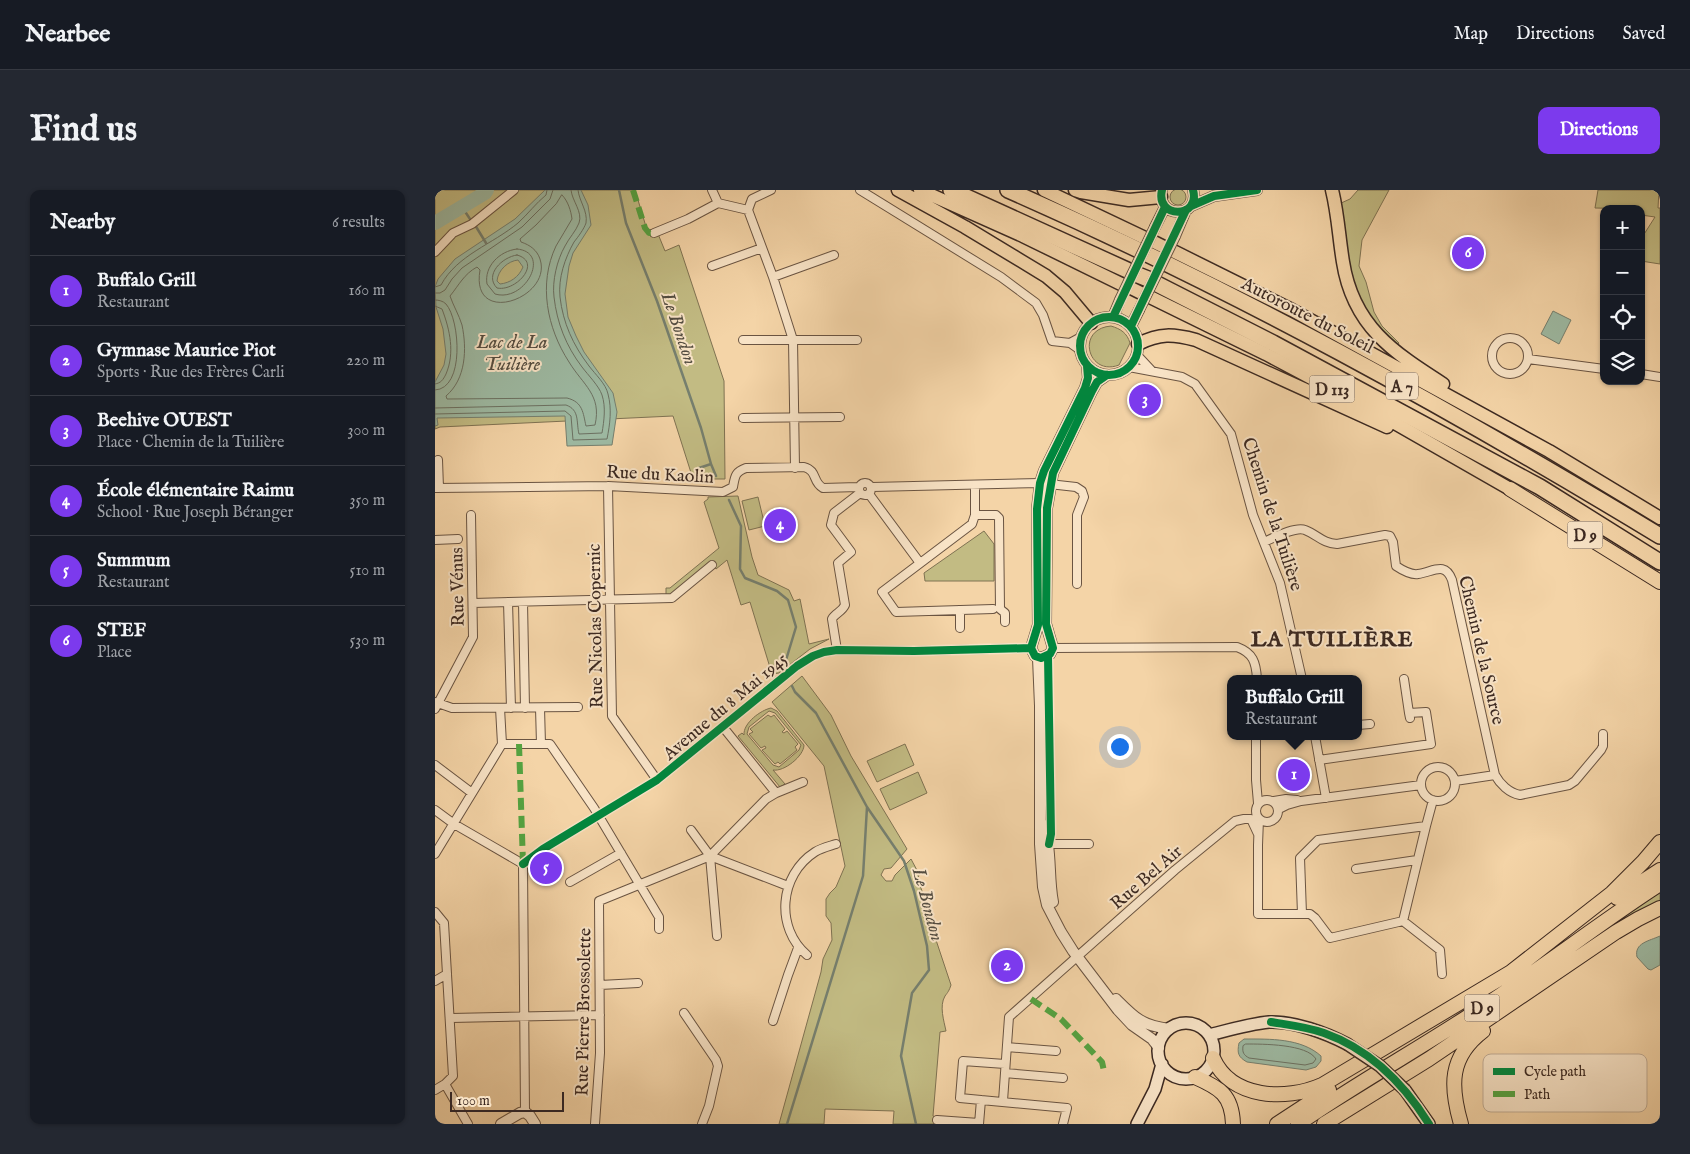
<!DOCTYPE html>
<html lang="en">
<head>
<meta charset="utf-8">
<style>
	:root { --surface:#171b24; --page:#242831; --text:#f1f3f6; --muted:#9ea1a6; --line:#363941; --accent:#7c3aed }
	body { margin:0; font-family:"IM FELL English",serif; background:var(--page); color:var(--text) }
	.controls { position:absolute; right:15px; top:15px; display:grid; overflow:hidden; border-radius:10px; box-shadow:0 1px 4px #0004 }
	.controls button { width:45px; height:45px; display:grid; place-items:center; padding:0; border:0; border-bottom:1px solid var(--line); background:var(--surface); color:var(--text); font:25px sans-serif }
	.scale { position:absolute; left:15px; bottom:12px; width:114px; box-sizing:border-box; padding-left:5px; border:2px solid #3c2921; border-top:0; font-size:14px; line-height:18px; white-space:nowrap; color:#3c2921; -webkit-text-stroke:4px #f8e3c6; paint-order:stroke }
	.you { position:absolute; left:684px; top:556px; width:18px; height:18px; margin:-12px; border:4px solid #fff; border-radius:50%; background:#1a73e8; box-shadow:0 0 0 8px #1a73e833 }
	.badge { display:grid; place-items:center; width:32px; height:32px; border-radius:50%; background:var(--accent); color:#fff; font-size:16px; font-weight:700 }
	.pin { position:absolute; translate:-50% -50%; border:2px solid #fff; box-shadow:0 1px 5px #0006 }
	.popup { position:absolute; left:792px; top:485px; width:135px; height:65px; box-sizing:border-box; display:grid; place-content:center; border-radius:10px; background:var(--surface); filter:drop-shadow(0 1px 4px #0005); font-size:16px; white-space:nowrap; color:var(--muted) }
	.popup b { font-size:19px; color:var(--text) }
	.popup::after { content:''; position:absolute; left:50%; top:100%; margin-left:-10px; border:10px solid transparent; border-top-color:var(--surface) }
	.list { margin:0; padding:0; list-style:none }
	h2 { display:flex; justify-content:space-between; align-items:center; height:65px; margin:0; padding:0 20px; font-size:21px }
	h2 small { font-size:16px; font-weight:400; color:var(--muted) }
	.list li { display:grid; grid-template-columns:32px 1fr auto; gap:15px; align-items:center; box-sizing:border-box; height:70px; padding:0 20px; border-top:1px solid var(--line) }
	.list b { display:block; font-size:19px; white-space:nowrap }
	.list p { margin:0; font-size:16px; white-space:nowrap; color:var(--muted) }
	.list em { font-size:16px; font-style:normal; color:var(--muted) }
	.icon { flex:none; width:28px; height:28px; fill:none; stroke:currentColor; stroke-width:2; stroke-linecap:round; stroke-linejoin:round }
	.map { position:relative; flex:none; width:1225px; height:934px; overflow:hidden; border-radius:10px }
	header { display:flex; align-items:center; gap:30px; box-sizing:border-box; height:70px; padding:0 25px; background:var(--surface); border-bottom:1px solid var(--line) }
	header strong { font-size:24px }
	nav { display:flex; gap:28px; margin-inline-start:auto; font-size:18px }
	.intro { display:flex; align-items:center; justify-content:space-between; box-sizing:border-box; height:120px; padding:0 30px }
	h1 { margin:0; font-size:35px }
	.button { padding:12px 22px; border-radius:10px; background:var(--accent); color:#fff; font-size:18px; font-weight:700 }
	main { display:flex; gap:30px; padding:0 30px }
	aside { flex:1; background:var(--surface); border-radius:10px; box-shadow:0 1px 4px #0004 }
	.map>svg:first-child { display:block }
	.green { fill:#c2bb83; stroke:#7f7252; fill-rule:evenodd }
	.water { fill:#9db9a2; stroke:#767f6e; fill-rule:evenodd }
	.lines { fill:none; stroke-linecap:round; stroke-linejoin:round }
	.shore { stroke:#6c7162; stroke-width:1 }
	.stream { stroke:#767f6e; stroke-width:2.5 }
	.river { stroke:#9db9a2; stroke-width:14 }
	.minor-casing { stroke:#6a5442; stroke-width:10 }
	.tertiary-casing { stroke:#6a5442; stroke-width:12 }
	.secondary-casing { stroke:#3c2921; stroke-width:14 }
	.primary-casing { stroke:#3c2921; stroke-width:15 }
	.trunk-casing { stroke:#3c2921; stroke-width:16 }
	.motorway-casing { stroke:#3c2921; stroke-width:18 }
	.minor { stroke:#f8e3c6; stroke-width:8 }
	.tertiary { stroke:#f8e3c6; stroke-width:10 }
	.secondary { stroke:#f8e3c6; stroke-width:11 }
	.primary { stroke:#f4d4a7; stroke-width:12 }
	.trunk { stroke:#f4d4a7; stroke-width:14 }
	.motorway { stroke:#f4d4a7; stroke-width:15 }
	.tertiary-bridge-casing { stroke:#6a5442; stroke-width:12; stroke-linecap:butt }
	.secondary-bridge-casing { stroke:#3c2921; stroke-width:14; stroke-linecap:butt }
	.tertiary-bridge { stroke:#f8e3c6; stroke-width:10 }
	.secondary-bridge { stroke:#f8e3c6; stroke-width:11 }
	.quiet { stroke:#54a341; stroke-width:6; stroke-dasharray:12 6; stroke-linecap:butt }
	.cycleway-casing { stroke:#f8e3c6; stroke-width:11 }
	.cycleway { stroke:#00873e; stroke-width:8 }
	.labels { text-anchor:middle; stroke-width:4; stroke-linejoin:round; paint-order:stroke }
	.shield { fill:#f8e3c6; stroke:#746152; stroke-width:1 }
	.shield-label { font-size:16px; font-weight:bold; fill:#3c2921 }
	.street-label { font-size:18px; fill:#3c2921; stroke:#f8e3c6 }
	.water-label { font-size:19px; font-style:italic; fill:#544d41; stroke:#f8e3c6 }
	.district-label { font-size:22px; font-weight:bold; letter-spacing:1px; fill:#3c2921; stroke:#f8e3c6 }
	.key { fill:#f8e3c6; stroke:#c0ab94; stroke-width:1 }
	.key-label { font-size:14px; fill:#3c2921 }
</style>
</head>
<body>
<header>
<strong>Nearbee</strong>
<nav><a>Map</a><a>Directions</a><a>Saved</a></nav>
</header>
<div class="intro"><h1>Find us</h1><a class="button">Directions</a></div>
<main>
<aside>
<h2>Nearby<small>6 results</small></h2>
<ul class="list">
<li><span class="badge">1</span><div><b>Buffalo Grill</b><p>Restaurant</p></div><em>160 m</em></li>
<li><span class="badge">2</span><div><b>Gymnase Maurice Piot</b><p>Sports · Rue des Frères Carli</p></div><em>220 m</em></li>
<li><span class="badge">3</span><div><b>Beehive OUEST</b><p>Place · Chemin de la Tuilière</p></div><em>300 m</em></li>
<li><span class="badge">4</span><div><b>École élémentaire Raimu</b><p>School · Rue Joseph Béranger</p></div><em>350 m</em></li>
<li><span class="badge">5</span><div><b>Summum</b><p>Restaurant</p></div><em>510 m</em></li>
<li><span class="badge">6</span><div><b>STEF</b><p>Place</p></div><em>530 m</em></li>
</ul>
</aside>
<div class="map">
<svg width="1225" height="934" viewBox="0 0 1225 934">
	<rect width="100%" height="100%" fill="#f4d4a7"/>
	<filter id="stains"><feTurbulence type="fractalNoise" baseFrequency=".004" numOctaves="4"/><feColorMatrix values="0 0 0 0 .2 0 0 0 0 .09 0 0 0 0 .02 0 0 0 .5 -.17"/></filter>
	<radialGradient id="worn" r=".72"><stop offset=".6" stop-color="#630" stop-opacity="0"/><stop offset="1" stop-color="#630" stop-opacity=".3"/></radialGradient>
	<path class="green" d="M735 7a8 8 0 1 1 16 0a8 8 0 1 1-16 0Z
		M0 0H200L212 40 221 39 230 61 244 55 289 191 290 289H258L238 226 5 237 0 239Z
		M923 0H954L927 50 924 76 931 92 939 122 947 136 964 153 961 157 937 132 918 94 904 14 915 9Z
		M1163 0H1224L1223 18H1225V74L1206 71V49L1220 27 1206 25V19L1160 18Z
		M676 136C686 139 692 143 695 153L684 175C653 187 640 139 676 136Z
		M303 306 317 367 323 385 354 400 359 411 365 409 374 454 394 449 375 459 344 483 337 484 315 412 306 415 292 370 281 379 275 371 236 405H231V398H235L284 358 269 312 273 309V307Z
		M323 307 330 336 314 340 307 311Z
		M549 341 559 354V391H490L489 383Z
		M367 486 396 525 416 566 472 659 456 678 449 679 446 685 451 691H457L460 685 476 669 484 684 483 690 491 712 495 737 501 750 516 795C514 801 513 802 510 806 504 816 509 831 511 841L505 842 498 926 500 927 499 934H458L459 921 390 919 389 934H344L386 782 388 769 397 750 396 733 391 726V709L395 703 401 697 410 676 389 576 337 512Z
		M336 518 342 521 369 555C369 566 349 582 338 580L350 594 345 597 303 546 307 543 309 545C308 533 326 520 336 518ZM334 521 340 523 366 555 364 560 344 577 338 575 312 544 314 537Z
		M333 525 336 527 339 525 350 539 347 542 349 543 352 541 363 554 360 557 362 560 345 574 343 572 340 574 327 560 331 558 330 556 326 558 314 544 318 542 315 539Z
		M470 554 479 575 442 592 432 571Z
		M483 582 492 603 455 620 445 599Z
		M1225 702V712L1177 738 1176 736Z"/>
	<path class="water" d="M110 0H146L153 15 156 35 138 63 134 76 130 104 133 127 141 146 149 162 178 203 182 222 177 255 132 256 130 226 2 228 3 235 0 236V192L9 175 11 164 8 139 1 117 0 97 3 89 20 69 80 29ZM83 70 88 77C84 87 75 93 65 94L62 91C63 80 73 71 83 70Z
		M1118 121 1136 130 1124 154 1106 144Z
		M1225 746V775L1216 780 1213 779 1202 767C1199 753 1214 751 1225 746Z
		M809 849C835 849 866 848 886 866V871L881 877 871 880 812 872C803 867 802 863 804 853Z"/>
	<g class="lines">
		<path class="shore" d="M127 5C133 11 136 21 137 29 132 38 126 47 121 56 103 94 112 138 134 172 148 195 167 205 160 235L151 236C148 223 148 212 132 208L12 209 11 206C31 189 32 159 27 135 24 125 18 115 15 106 24 95 29 84 42 77L45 80C35 138 118 108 105 69 102 60 95 55 86 52L85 49 101 35 121 14Z
			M82 59C117 62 90 113 60 104L52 94C49 77 64 61 82 59Z
			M82 65C108 72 81 102 62 98 49 85 67 67 82 65Z
			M0 97 6 95C22 65 58 54 83 33 93 24 101 13 111 5L112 0
			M0 103H5L10 100 17 89 27 78 87 37 115 9 118 0
			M0 110C4 110 8 111 11 114 25 130 30 199 0 200
			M0 116 7 119C15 140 20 163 11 184 8 190 6 193 0 194
			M0 218 131 215C145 220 141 232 144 244L167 243C169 231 171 217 167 205 164 196 153 185 147 177 131 156 122 133 119 107 117 91 122 70 130 56 134 48 141 41 144 33 148 22 137 11 136 0
			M0 224 130 221 136 226 138 250 172 249C175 234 177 219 173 204 171 194 160 184 154 176 138 155 128 133 125 107 123 88 130 68 139 52 143 47 149 39 151 33 153 21 144 11 143 0
			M811 854C828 854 872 854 881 869L878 873 870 875 814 868C809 865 807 863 808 856Z"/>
		<path class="stream" d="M184 0 191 33 222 111 266 238 276 274 281 286
			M27 17 35 29
			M40 35 51 53
			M264 278 276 274
			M294 310 306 336 305 379 310 388 342 401 353 410 361 437 351 470
			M357 496 360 502 381 523 432 617 469 671 479 701 492 756 494 780 477 803 466 866 481 934
			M352 934 428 686 432 617"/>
		<path class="river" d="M0 33 50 3 52 0"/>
		<defs>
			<path id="minor" d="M277 0 283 13
				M425 0 566 87 601 113 608 125 617 151 635 153 645 160
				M313 20 338 87 358 150 360 278
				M219 43 253 29 283 13 313 20 317 9 336 0
				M0 62 18 43 37 34 79 0
				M277 76 327 58
				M338 87 399 65
				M1057 166a18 18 0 1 1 36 0a18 18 0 1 1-36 0Z
				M308 150H422
				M635 153 646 147
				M702 165 716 180
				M1093 169 1169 179
				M694 177 747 187 760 194 796 244 818 325 845 393 867 489
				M1206 184 1225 187
				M308 228 405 227
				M3 270 4 298
				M424 299a6 6 0 1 1 12 0a6 6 0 1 1-12 0Z
				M540 295V325L537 334 447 402 461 422 558 419
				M173 296 177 526 222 590
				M437 297 605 293 641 297 647 301 649 307 642 325V394
				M0 298 173 296 288 302 298 297C300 286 300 282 311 278L369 277C383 281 377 292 388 298L423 297
				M434 304 485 373
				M540 325H561L564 328 565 419 570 423V432
				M0 350 23 349
				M829 352C838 348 861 336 870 340 883 345 887 353 902 354L950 345 955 346 958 352 961 376C967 380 976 385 983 384 998 382 1010 371 1017 390L1060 585C1065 594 1074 603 1085 605L1134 595 1140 591 1166 560 1168 556V544
				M73 412 76 518
				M88 412 90 518
				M38 413 237 408 277 375
				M525 438V420
				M618 458 802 457C818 463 821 472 822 489
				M402 460 397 429C400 423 407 422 410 415L403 373 416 362 396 335 399 323 425 303
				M969 489 974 523
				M0 512 17 518 143 517
				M65 518 67 554
				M105 518 106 554
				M0 519 38 447 36 325
				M923 535 935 534
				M288 537 341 603
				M821 546V590L823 613
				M880 546 891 608
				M884 570 996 554 991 522 974 523 975 528
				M0 575 37 603
				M986 594a17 17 0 1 1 34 0a17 17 0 1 1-34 0Z
				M1020 591 1060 585
				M821 621a11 11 0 1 1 22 0a11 11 0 1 1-22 0Z
				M839 611 851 609 862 610
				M844 619 852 615 866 611 986 595
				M0 620 19 634 88 674
				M824 629 823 655V724H867L865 668 883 650 991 636 998 610
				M256 640 275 666 353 696
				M609 654H654
				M0 664 67 554H115L159 618 224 727V739
				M275 666 282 746
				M88 674 108 659 222 590 362 476 378 466 389 462 402 460 479 461 596 458
				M88 674 90 922
				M921 679 982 670
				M135 692 186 663
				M0 722 9 733 18 886 10 894 0 900
				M867 724H875L880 728 895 748 968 731 1005 760 1007 784
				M968 731 991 636
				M372 765C340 738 344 685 380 662 386 658 395 656 401 654
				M0 791 12 784
				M165 795 203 793
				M249 823 281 870 283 876 274 916 267 934
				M16 828 165 825
				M338 831 353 785 363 758
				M572 857 621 861
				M570 883 628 888
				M10 894 33 934
				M546 910 525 908 528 871 570 874
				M568 911 574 827 740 680 800 631 809 629H816L823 644
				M502 930 544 933
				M160 934 165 863 164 711 275 666 331 609 341 603 368 592
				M544 934 546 910 632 918 628 934"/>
			<path id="tertiary" d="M727 0C720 29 766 29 758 0
				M756 16 779 6 822 0
				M720 37 730 17
				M740 46 751 20
				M645 156a29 29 0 1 1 58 0a29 29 0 1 1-58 0Z
				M678 127 685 110
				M696 136 704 120
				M652 176 653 188 650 198 609 281 605 293 602 319 603 435 596 458 600 466 606 468 615 464 618 458 611 434 612 318 618 283 657 201 662 192 672 185
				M603 468 605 516V654L608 697 612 715 626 742 638 761 683 820 697 835 717 849 724 858
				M609 635C617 660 613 686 618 712
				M681 809C700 828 706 835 734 839
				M90 922 95 926 100 934
				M66 934 85 923 90 922"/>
			<path id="secondary" d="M723 861a28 28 0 1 1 56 0a28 28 0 1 1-56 0Z
				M774 845C794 840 814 834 834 832 859 831 891 843 912 854
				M970 900 994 934
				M702 934 720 899 727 874"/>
			<path id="primary" d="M463 0 530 37 611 86 630 102 656 133
				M485 0 588 46 686 94
				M609 0 710 48
				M640 0 646 2 694 10 726 7
				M897 0C903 24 904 48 908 72 918 136 958 162 1008 194
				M719 52 729 57
				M738 61 857 120 1114 261 1225 328
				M696 98 706 103
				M715 107 831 164 944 224 1082 303
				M703 154C725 143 738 144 761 150L952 237"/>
			<path id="trunk" d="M1075 299 1225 392
				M1182 708 1225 680
				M778 868C796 909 851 911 887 895L1076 782 1177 703 1208 672 1225 652
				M760 887C785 898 797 905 798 934
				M842 934 894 900
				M863 934C922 893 984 859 1043 820 1105 780 1163 734 1225 694
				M889 934 994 869 1181 742 1203 729 1225 718
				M1026 934C1015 896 1014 867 1048 841"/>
			<path id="motorway" d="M516 0 692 80
				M573 0C799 99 1015 219 1225 346
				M703 85 713 89
				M722 94 838 153 1105 297 1225 372"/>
		</defs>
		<use href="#minor" class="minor-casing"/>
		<use href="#tertiary" class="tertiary-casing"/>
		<use href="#secondary" class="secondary-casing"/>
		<use href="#primary" class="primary-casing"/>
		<use href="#trunk" class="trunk-casing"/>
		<use href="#motorway" class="motorway-casing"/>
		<use href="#minor" class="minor"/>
		<use href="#tertiary" class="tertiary"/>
		<use href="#secondary" class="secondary"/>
		<use href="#primary" class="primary"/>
		<use href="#trunk" class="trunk"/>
		<use href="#motorway" class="motorway"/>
		<defs>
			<path id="tertiary-bridge" d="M685 110 720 37
				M704 120 740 46"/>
			<path id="secondary-bridge" d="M912 854 945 876 970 900"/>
		</defs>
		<use href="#tertiary-bridge" class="tertiary-bridge-casing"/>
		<use href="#secondary-bridge" class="secondary-bridge-casing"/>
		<use href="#tertiary-bridge" class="tertiary-bridge"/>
		<use href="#secondary-bridge" class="secondary-bridge"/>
		<path class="quiet" d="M198 0 210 38 214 43H219
			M84 554 88 674
			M596 809 626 829 667 872 669 881"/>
		<defs>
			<path id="cycleway" d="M727 0C720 29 766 29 758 0
				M756 16 779 6 822 0
				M645 156a29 29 0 1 1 58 0a29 29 0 1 1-58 0Z
				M678 127 730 17
				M696 136 751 20
				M652 176 653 188 650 198 609 281 605 293 602 319 603 435 596 458 600 466 606 468 615 464 618 458 611 434 612 318 618 283 657 201 662 192 672 185
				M613 467 616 644 614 654
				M88 674 108 659 222 590 362 476 378 466 389 462 402 460 479 461 596 458
				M836 832C854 835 872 837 889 843 934 859 969 894 994 934"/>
		</defs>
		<use href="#cycleway" class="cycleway-casing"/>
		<use href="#cycleway" class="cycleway"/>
	</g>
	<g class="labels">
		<g class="shield">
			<rect x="951" y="182.5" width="32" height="27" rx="4"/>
			<rect x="874.5" y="185.5" width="45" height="27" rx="4"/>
			<rect x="1132.5" y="331.5" width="35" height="27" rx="4"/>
			<rect x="1029.5" y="804.5" width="35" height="27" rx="4"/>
		</g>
		<g class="shield-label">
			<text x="967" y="202">A 7</text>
			<text x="897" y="205">D 113</text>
			<text x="1150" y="351">D 9</text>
			<text x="1047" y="824">D 9</text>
		</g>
		<g class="street-label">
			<text transform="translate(873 125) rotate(27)" y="6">Autoroute du Soleil</text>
			<text transform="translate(225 284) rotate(3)" y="6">Rue du Kaolin</text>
			<text transform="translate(838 324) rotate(72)" y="6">Chemin de la Tuilière</text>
			<text transform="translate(22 397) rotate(-91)" y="6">Rue Vénus</text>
			<text transform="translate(160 436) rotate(-91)" y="6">Rue Nicolas Copernic</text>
			<text transform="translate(1047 460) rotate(77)" y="6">Chemin de la Source</text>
			<text transform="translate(290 516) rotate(-40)" y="6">Avenue du 8 Mai 1945</text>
			<text transform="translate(711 687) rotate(-41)" y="6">Rue Bel Air</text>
			<text transform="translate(148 822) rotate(-89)" y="6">Rue Pierre Brossolette</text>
		</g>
		<g class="water-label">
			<text transform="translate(245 138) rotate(71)" y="7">Le Bondon</text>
			<text x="77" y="158">Lac de La<tspan x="77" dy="22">Tuilière</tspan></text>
			<text transform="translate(494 714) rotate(75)" y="7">Le Bondon</text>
		</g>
		<g class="district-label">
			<text x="897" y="456">LA TUILIÈRE</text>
		</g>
	</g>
	<rect x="1048" y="864" width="164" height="58" rx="8" class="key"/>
	<rect x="1058" y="878" width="22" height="7" fill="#00873e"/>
	<rect x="1058" y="901" width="22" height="6" fill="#54a341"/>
	<g class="key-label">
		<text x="1089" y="886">Cycle path</text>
		<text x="1089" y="909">Path</text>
	</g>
	<rect width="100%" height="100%" filter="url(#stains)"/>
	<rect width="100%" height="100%" fill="url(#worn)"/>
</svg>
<div class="controls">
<button>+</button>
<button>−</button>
<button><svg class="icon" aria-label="locate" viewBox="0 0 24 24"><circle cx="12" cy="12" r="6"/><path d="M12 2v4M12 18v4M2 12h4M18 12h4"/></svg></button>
<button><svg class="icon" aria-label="layers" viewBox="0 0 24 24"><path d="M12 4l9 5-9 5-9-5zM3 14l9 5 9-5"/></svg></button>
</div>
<div class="scale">100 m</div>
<div class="you"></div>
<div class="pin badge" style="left:859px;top:585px">1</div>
<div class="popup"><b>Buffalo Grill</b>Restaurant</div>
<div class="pin badge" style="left:572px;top:776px">2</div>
<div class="pin badge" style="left:710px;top:210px">3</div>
<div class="pin badge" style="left:345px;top:335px">4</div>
<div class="pin badge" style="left:111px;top:678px">5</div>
<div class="pin badge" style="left:1033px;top:63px">6</div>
</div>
</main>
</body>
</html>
